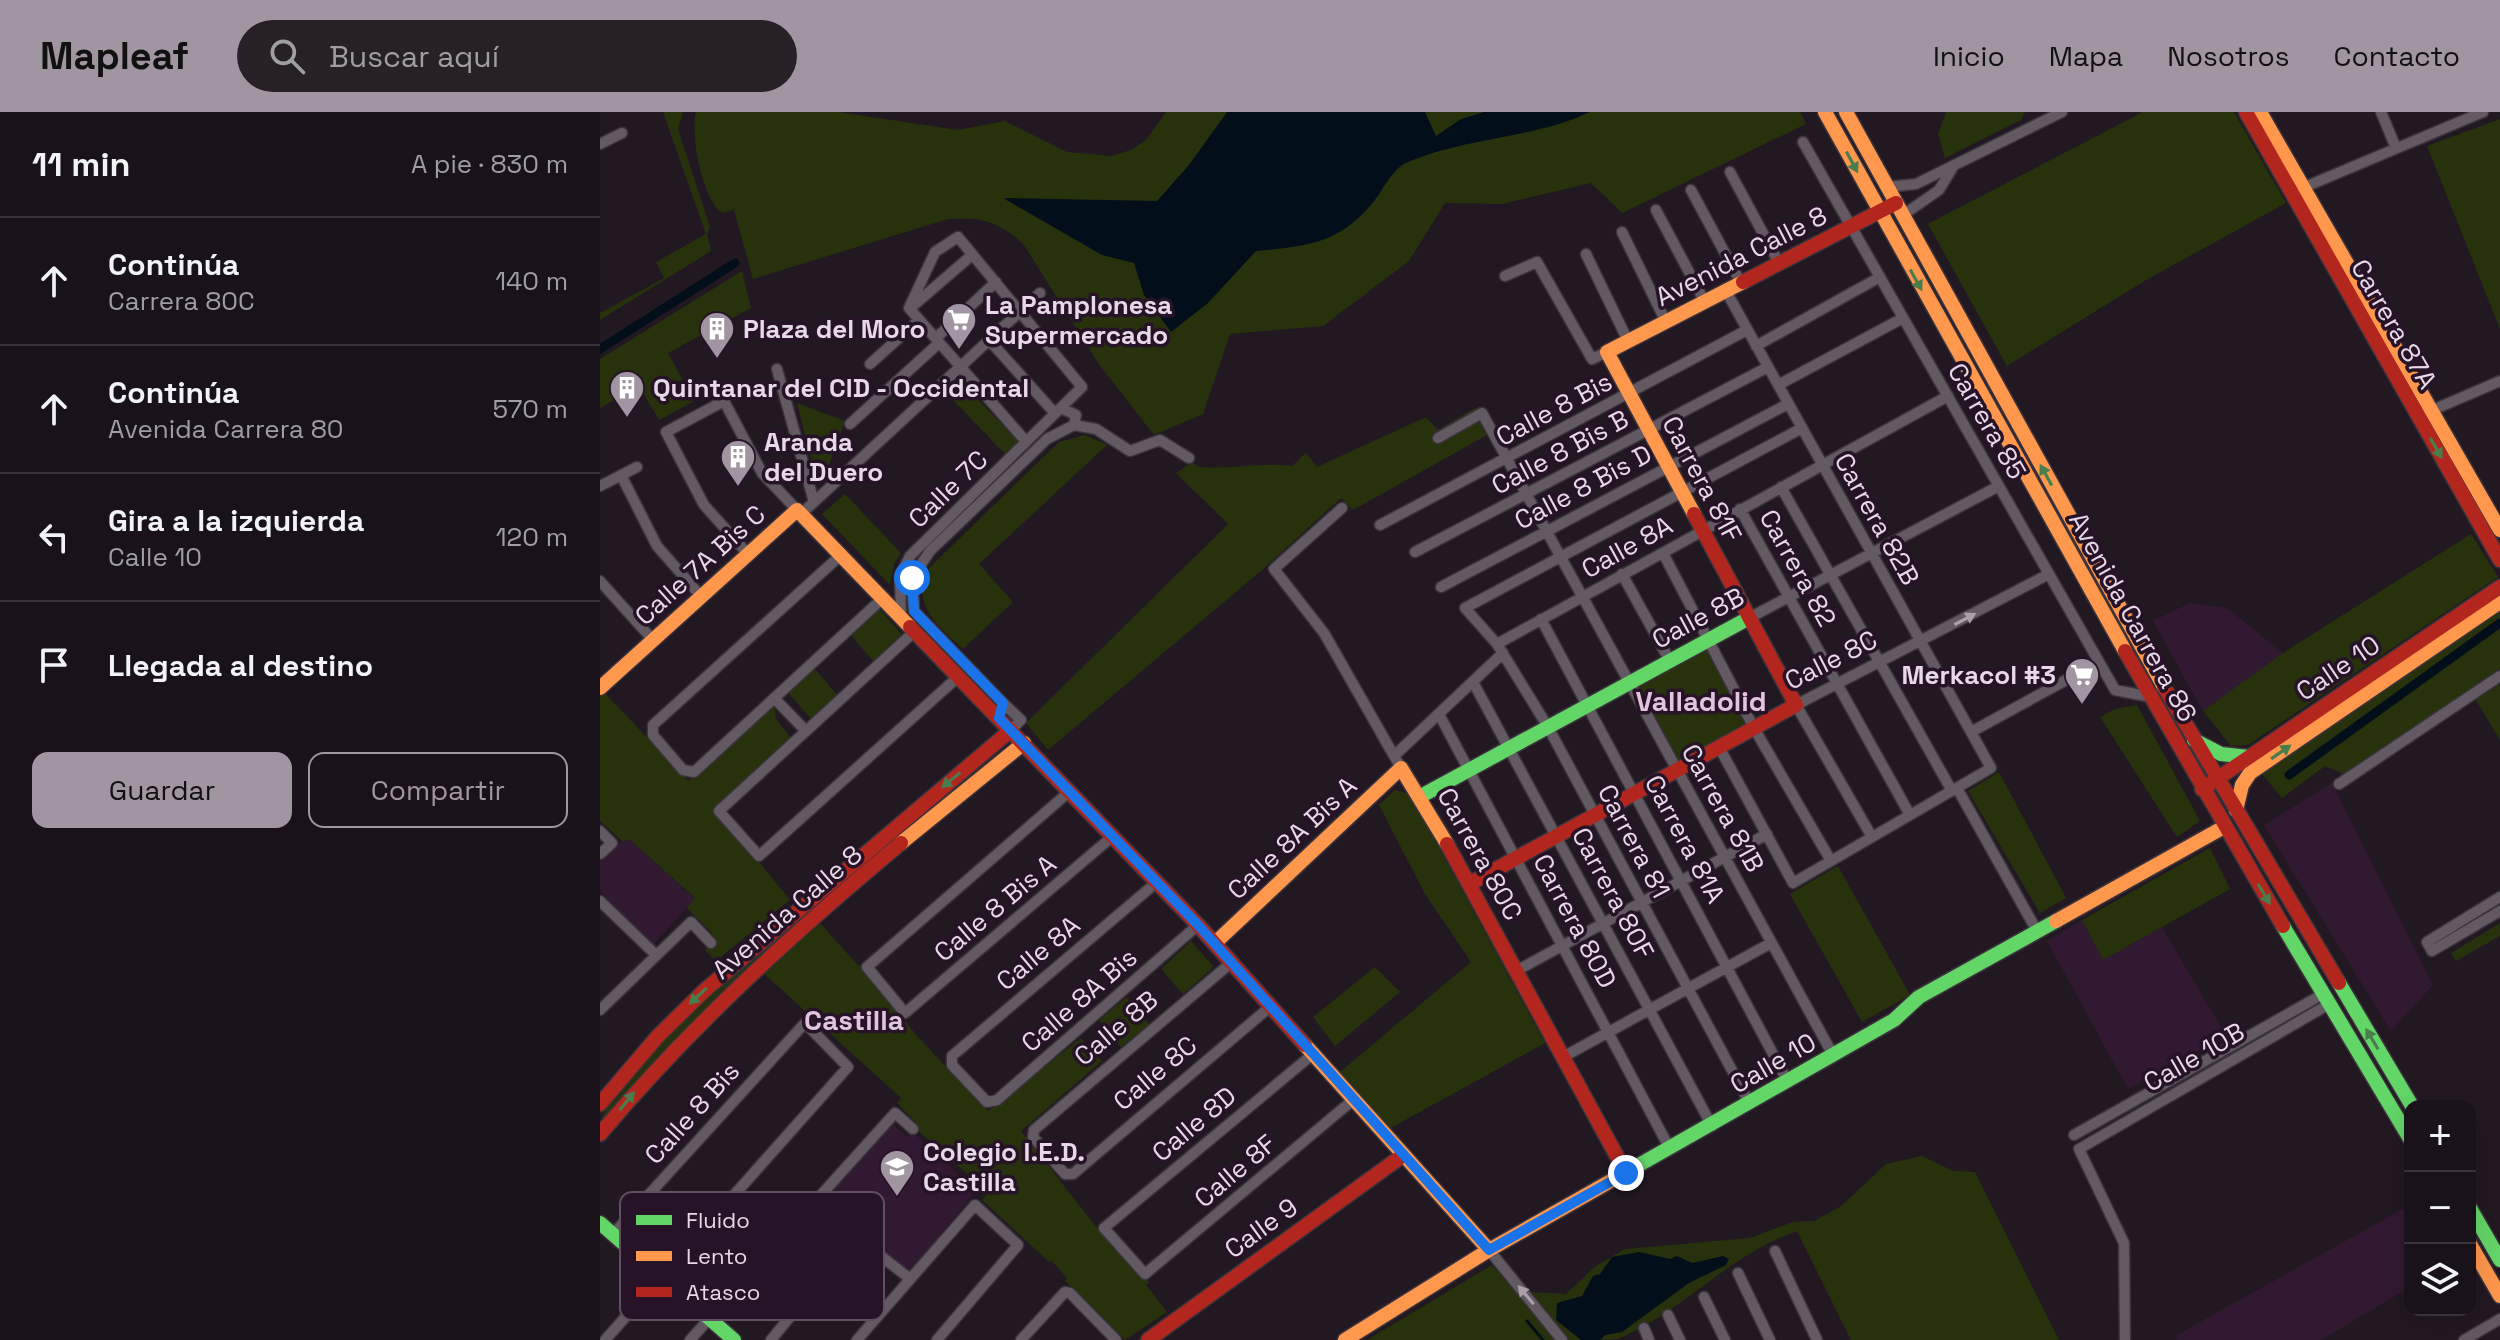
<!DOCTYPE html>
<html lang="es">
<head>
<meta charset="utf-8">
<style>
	:root { --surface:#1a121a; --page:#272027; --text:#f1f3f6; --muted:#9f9ea2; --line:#383239; --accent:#a295a2 }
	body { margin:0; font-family:"Space Grotesk",sans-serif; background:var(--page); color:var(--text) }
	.controls { position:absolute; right:24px; bottom:24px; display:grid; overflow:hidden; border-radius:16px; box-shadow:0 8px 32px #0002 }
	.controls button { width:72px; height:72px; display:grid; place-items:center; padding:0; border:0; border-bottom:2px solid var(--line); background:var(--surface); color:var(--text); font:40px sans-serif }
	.stop { position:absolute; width:24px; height:24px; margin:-18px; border:6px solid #1a73e8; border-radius:50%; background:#fff }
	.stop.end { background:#1a73e8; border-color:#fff; box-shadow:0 2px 8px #0008 }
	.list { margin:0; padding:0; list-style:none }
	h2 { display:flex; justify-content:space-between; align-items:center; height:104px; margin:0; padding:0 32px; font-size:34px }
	h2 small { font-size:26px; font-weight:400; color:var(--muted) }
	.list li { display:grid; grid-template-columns:52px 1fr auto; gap:24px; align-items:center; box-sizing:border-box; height:128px; padding:0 32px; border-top:2px solid var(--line) }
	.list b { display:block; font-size:30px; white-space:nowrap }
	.list p { margin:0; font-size:26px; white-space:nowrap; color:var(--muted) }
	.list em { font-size:26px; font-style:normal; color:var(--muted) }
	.actions { display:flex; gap:16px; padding:24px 32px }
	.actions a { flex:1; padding:18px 0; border:2px solid var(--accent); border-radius:16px; text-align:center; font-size:28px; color:var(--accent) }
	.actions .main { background:var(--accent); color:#111 }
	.icon { flex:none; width:44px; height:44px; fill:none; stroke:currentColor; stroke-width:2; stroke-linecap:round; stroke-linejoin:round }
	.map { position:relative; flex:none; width:1900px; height:1228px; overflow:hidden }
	header { display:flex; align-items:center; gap:48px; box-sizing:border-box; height:112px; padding:0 40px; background:var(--accent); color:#111 }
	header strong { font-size:38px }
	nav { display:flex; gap:44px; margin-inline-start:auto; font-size:28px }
	.search { width:560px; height:72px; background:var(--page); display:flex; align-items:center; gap:20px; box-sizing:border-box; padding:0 28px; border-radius:44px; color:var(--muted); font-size:30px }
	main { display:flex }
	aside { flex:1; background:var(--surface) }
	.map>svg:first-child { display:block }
	.built { fill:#311a31 }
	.green { fill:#27320c }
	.water { fill:#030e1b }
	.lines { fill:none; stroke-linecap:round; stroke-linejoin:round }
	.stream { stroke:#030e1b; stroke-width:3 }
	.canal { stroke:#030e1b; stroke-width:9 }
	.street-casing { stroke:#3b333b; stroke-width:13 }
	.fast-casing { stroke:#3b333b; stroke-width:17 }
	.slow-casing { stroke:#3b333b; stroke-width:17 }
	.jam-casing { stroke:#3b333b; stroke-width:17 }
	.street { stroke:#625962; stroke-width:10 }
	.fast { stroke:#63d668; stroke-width:14 }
	.slow { stroke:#ff974d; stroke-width:14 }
	.jam { stroke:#b3261e; stroke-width:14 }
	.oneway { fill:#487e4b }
	.oneway2 { fill:#ab9fab }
	.route { stroke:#1a73e8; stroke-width:10 }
	.labels { text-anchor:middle; stroke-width:7; stroke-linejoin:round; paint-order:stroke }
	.street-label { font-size:26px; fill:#e7d9e7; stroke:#271327 }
	.poi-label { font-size:26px; font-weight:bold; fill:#e7d9e7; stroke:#271327; text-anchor:start }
	.neighbourhood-label { font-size:28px; font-weight:bold; fill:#e1c5df; stroke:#271327 }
	.key { fill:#271327; stroke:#614e61; stroke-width:2 }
	.key-label { font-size:22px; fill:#e7d9e7 }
</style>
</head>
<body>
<header>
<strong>Mapleaf</strong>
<div class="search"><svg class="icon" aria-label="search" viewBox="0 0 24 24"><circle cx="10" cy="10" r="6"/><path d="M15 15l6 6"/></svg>Buscar aquí</div>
<nav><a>Inicio</a><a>Mapa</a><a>Nosotros</a><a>Contacto</a></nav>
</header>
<main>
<aside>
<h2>11 min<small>A pie · 830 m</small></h2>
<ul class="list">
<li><svg class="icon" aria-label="ahead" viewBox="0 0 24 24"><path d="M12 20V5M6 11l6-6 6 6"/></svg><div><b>Continúa</b><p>Carrera 80C</p></div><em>140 m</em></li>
<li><svg class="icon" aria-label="ahead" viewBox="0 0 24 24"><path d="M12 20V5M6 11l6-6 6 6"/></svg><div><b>Continúa</b><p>Avenida Carrera 80</p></div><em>570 m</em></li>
<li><svg class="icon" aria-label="left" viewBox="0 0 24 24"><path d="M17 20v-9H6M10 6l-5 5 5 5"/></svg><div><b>Gira a la izquierda</b><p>Calle 10</p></div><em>120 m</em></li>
<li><svg class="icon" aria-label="arrive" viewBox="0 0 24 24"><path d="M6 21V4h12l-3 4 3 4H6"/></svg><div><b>Llegada al destino</b></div></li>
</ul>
<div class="actions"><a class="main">Guardar</a><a>Compartir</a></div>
</aside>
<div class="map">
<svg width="1900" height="1228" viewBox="0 0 1900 1228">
	<rect width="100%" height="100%" fill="#221822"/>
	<path class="built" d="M1590 491 1627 496 1683 541 1603 599 1553 509Z
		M1732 671 1833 873 1791 919 1664 713Z
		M30 728 95 787 53 833 0 779V750L22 729Z
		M1482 808 1503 848 1562 815 1626 924 1528 977 1447 829Z
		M292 1011 307 1025 313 1020 376 1079 308 1163 224 1087Z
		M1808 1094 1810 1175 1721 1228H1578L1575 1224Z"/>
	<path class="green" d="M63 0H83L78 17 110 115 107 122 111 139 0 208V201L64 166 56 150 106 122Z
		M96 0H238L358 18 405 9 467 40 511 44 531 38 546 28 566 0H1200L1206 12 1022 101 991 71 902 92 845 91 809 149 723 214 630 222 603 302 554 323 498 251 424 133C401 110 377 103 345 108L153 167 134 98 122 101C102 87 90 22 96 0Z
		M1346 0H1425L1421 8 1345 46 1338 22Z
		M1543 0H1634L1686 91 1546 168 1407 254 1328 112Z
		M1900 7V217L1827 34Z
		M142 159 151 196 68 241 94 289 59 308 39 274 0 296V247Z
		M360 269 421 332 408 345 347 282Z
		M197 291 245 309 223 369 217 370Z
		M875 296 887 323 753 398 741 386 662 458 448 638 426 611 628 412 576 361 593 350 598 355C630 358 660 350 692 354L706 341 717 355 826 305 838 318Z
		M485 323 507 333 379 452 413 490 363 537C338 513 314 497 325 460L459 330Z
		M245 382 301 441 294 452 290 473 222 402Z
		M1871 422 1898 465 1648 633 1631 634 1603 599 1683 541Z
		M278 495 304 525 275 551 249 521Z
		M1900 500V557L1744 662 1725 654 1682 686 1662 662Z
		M1106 537 1146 614 1077 652 1036 574Z
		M212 554 239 585 212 608 186 578Z
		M1900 572V628L1876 588Z
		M4 580 88 669 174 592 176 607 191 626 116 697 190 788 116 849 105 838 112 830V821L87 796 95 786 30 728 22 729 0 709V584Z
		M1537 593 1600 709 1577 725 1500 605 1515 597Z
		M408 628 336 699 139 867 0 1015C0 954 345 681 408 628Z
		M1399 660 1466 786 1440 801 1368 679Z
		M795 678 810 682 945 931 789 1017 740 960 871 850 825 782 779 693Z
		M1610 736 1630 777 1503 848 1482 808Z
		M1238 754 1310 883 1262 910 1190 782Z
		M219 810 259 854 262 852 316 923 388 999 481 926 502 949 421 1019 497 1116 501 1114 549 1170 546 1173 567 1200 525 1228 465 1169 467 1166 451 1148 449 1150 382 1088 388 1080 316 1017 318 1013 297 991 301 986 161 859Z
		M1900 811V824L1856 849 1851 841Z
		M591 829 614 855 583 882 561 857Z
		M775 855 800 880 735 934 713 905Z
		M527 885 549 912 521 935 499 908Z
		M1322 1044 1353 1059 1375 1060 1459 1228H1251L1197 1119C1126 1144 1081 1202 1017 1227 1003 1228 982 1228 967 1228L931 1180 966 1182 996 1154 1025 1137 1150 1126 1193 1110 1214 1109 1240 1095 1286 1052Z
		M892 1153 956 1228H767Z"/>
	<path class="water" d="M627 0H825L836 24 861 7 884 0H990C933 27 865 25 806 51 794 56 783 77 775 88 740 132 708 134 656 139L608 191 571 220 544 183 534 151 502 143 403 86 557 89 589 53Z
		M1039 1140 1070 1147 1077 1144 1092 1151 1123 1144 1129 1147 1126 1153 1089 1171 1022 1220 1005 1223 1000 1228H981L956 1208 957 1191 982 1184 993 1164 1000 1162 1012 1145Z"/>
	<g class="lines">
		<path class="stream" d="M927 1209 943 1228"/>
		<path class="canal" d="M0 237 135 151
			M1689 663 1900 511"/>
		<defs>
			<path id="street" d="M1781 0 1796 36
				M1203 30 1515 578 1551 585
				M0 32 22 21
				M1130 60 1179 151
				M1287 75 1316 72 1462 0
				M1700 77 1883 0
				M1091 78 1141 171
				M1056 98 1105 190
				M1303 103 1339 78 1353 55
				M1022 120 1066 210
				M986 142 1028 229
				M905 164 937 150 992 247 1007 240
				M314 193 372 143
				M309 196 423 326
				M336 226 396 170
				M389 228 451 297
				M1156 234 1280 165
				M270 252 319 208
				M177 257 214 390
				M1178 273 1303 206
				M1828 300 1900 269
				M250 312 339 231
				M474 313 496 317 530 339 560 328 589 346
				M838 326 882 301 1233 943
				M21 363 57 434 100 483
				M0 374 37 355
				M1181 375 1352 679
				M742 396 674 457 724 521 801 656
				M1140 397 1310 703
				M201 402 440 181
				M780 413 1147 218
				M815 440 1168 255
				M1063 441 1154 616 1231 749
				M148 442 104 393 66 320 124 289 162 361 197 398
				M241 443 53 613V623L83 658 94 660 283 486
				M1022 462 1070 549
				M0 469 53 528
				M841 475 1188 292
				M301 505 300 464 310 444 482 275 358 125 335 140 309 196
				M1149 506 1399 374
				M941 507 1188 970
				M315 519 119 699 159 744 359 564
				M897 532 1348 284
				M873 570 1112 1014
				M174 586 206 619
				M403 591 421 608 411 618
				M839 602 1070 1037
				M399 606 403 591 314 499 312 466 330 439 447 327 474 313 476 303 463 297
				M1371 620 1499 550
				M1119 635 1193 771 1391 656 1126 179
				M794 644 903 541
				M1739 672 1900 564
				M1357 676 1437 819
				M470 679 267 855 305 901 513 724
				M0 719 12 731 0 742
				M1272 725 1196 593 1449 462
				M557 770 352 944V953L387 990 397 988 598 813
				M1900 785 1827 830 1832 839 1900 799
				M0 789 56 843
				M632 850 434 1018 433 1025 465 1062H473L671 894
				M916 859 1167 722
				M0 898 91 810 111 831
				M713 942 504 1116 545 1162 753 988
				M963 945 1171 831
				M1150 992 948 615 897 532 865 496 1202 316
				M1474 1023 1725 881
				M212 1090 309 1166
				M889 1138 962 1228
				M1175 1139 1217 1228
				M1138 1161 1170 1228
				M1104 1185 1125 1228
				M1068 1203 1080 1228
				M1044 1216 1049 1228
				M5 1228 248 955 205 911 13 1122
				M90 1228 295 1001 313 1017
				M171 1228 257 1123
				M257 1228 375 1093 418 1133 337 1228
				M421 1228 465 1180 470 1181 516 1228
				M1525 1228 1524 1131 1479 1037 1731 891
				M1864 1228 1900 1207"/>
			<path id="fast" d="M1594 628 1621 642 1649 645
				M821 684 1149 506
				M1683 814 1810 1027
				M1739 871 1812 994
				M1016 1066 1294 908 1319 885 1456 809
				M1870 1096 1900 1148
				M0 1111 134 1228"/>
			<path id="slow" d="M1225 0 1525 539
				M1246 0 1564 575
				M1660 0 1900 418
				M1094 402 1007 240 1143 170
				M0 576 197 398 310 515
				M1636 698 1642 673 1650 661 1900 490
				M301 731 424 631
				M1456 809 1624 715
				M615 831 801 656 847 732
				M705 933 889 1138
				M1870 1132 1900 1184
				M745 1228 889 1138 1016 1066"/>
			<path id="jam" d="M1646 0 1900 448
				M1143 170 1296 91
				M310 515 598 813 705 933
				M1525 539 1683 814
				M1564 575 1739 871
				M1602 677 1900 475
				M847 732 1026 1061
				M869 772 1196 593 1094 402
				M0 992 58 924 105 878 411 618
				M0 1022C91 914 193 821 301 731
				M548 1228 802 1044"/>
		</defs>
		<use href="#street" class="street-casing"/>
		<use href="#fast" class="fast-casing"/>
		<use href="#slow" class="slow-casing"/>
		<use href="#jam" class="jam-casing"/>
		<use href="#street" class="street"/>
		<use href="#fast" class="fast"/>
		<use href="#slow" class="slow"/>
		<use href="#jam" class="jam"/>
	</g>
	<defs><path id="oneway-solid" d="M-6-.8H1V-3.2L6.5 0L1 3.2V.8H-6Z" transform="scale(2)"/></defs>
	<g class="oneway">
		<use href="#oneway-solid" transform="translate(1252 50) rotate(62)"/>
		<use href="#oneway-solid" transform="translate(1316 168) rotate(61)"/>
		<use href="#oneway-solid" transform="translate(1836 336) rotate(60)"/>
		<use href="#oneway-solid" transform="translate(1446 363) rotate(-119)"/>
		<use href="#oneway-solid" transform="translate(1681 640) rotate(-35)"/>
		<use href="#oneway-solid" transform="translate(351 668) rotate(141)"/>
		<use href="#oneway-solid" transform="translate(1664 782) rotate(59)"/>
		<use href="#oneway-solid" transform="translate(98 884) rotate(137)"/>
		<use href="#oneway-solid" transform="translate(1772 927) rotate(-121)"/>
		<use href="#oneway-solid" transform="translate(27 989) rotate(-51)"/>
	</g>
	<g class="oneway2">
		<use href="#oneway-solid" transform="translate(1365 507) rotate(-28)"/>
		<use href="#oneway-solid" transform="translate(926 1183) rotate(-130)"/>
	</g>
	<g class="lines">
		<path class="route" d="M312 466 314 499 403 591 399 606 598 813 889 1138 1026 1061"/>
	</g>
	<defs>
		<symbol id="supermarket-pin" viewBox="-11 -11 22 30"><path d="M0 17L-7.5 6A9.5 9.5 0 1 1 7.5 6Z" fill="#a295a2" stroke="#271327"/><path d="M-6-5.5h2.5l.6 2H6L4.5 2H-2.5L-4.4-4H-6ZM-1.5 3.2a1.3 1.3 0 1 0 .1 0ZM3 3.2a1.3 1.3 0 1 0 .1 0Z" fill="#fff"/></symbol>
		<symbol id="building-pin" viewBox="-11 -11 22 30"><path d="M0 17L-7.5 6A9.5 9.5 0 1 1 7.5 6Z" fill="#a295a2" stroke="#271327"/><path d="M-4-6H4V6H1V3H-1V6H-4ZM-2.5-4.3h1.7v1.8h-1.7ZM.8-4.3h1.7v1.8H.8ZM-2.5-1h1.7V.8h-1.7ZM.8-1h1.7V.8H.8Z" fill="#fff"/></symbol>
		<symbol id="school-pin" viewBox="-11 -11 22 30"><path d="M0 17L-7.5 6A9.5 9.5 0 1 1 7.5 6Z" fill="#a295a2" stroke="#271327"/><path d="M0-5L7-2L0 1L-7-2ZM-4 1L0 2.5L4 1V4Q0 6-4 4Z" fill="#fff"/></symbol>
	</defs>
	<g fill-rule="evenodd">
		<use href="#supermarket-pin" x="339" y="188" width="40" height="54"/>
		<use href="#building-pin" x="97" y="197" width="40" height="54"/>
		<use href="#building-pin" x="7" y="256" width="40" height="54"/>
		<use href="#building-pin" x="118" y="325" width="40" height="54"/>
		<use href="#supermarket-pin" x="1462" y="543" width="40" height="54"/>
		<use href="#school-pin" x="277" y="1035" width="40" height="54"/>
	</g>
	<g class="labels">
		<g class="street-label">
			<text transform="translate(1141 144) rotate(-27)" y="9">Avenida Calle 8</text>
			<text transform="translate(1794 212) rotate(60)" y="9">Carrera 87A</text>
			<text transform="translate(954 297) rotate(-28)" y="9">Calle 8 Bis</text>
			<text transform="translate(1387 309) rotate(60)" y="9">Carrera 85</text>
			<text transform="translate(960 340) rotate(-28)" y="9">Calle 8 Bis B</text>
			<text transform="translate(1102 367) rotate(62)" y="9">Carrera 81F</text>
			<text transform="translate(983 375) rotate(-28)" y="9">Calle 8 Bis D</text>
			<text transform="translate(348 377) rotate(-44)" y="9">Calle 7C</text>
			<text transform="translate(1277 407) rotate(61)" y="9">Carrera 82B</text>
			<text transform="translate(1027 435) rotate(-29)" y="9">Calle 8A</text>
			<text transform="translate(100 453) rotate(-42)" y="9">Calle 7A Bis C</text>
			<text transform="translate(1198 456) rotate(61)" y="9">Carrera 82</text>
			<text transform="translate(1533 505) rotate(61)" y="9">Avenida Carrera 86</text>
			<text transform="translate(1098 506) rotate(-28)" y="9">Calle 8B</text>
			<text transform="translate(1231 548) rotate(-27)" y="9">Calle 8C</text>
			<text transform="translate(1738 556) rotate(-34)" y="9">Calle 10</text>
			<text transform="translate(1123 696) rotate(61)" y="9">Carrera 81B</text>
			<text transform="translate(692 726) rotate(-43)" y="9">Calle 8A Bis A</text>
			<text transform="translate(1085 727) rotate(62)" y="9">Carrera 81A</text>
			<text transform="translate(1034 729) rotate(62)" y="9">Carrera 81</text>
			<text transform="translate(880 742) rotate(61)" y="9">Carrera 80C</text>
			<text transform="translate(1013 781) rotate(62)" y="9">Carrera 80F</text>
			<text transform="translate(395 796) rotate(-40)" y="9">Calle 8 Bis A</text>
			<text transform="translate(187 800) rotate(-41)" y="9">Avenida Calle 8</text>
			<text transform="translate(975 809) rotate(62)" y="9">Carrera 80D</text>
			<text transform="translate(438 841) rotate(-40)" y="9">Calle 8A</text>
			<text transform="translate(479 888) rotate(-41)" y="9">Calle 8A Bis</text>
			<text transform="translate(516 916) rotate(-40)" y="9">Calle 8B</text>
			<text transform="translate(1594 945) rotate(-30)" y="9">Calle 10B</text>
			<text transform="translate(1173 951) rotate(-30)" y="9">Calle 10</text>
			<text transform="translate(555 961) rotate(-40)" y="9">Calle 8C</text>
			<text transform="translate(92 1001) rotate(-48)" y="9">Calle 8 Bis</text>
			<text transform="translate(594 1012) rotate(-40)" y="9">Calle 8D</text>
			<text transform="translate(635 1059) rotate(-40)" y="9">Calle 8F</text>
			<text transform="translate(661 1116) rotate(-36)" y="9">Calle 9</text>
		</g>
		<g class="poi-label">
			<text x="385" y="202">La Pamplonesa<tspan x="385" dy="30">Supermercado</tspan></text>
			<text x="143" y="226">Plaza del Moro</text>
			<text x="53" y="285">Quintanar del CID - Occidental</text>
			<text x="164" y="339">Aranda<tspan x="164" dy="30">del Duero</tspan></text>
			<text x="1456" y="572" text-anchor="end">Merkacol #3</text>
			<text x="323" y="1049">Colegio I.E.D.<tspan x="323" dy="30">Castilla</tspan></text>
		</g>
		<g class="neighbourhood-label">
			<text x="1101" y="599">Valladolid</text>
			<text x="254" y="918">Castilla</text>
		</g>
	</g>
	<rect x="20" y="1080" width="264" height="128" rx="12" class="key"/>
	<rect x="36" y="1103" width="36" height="10" fill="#63d668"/>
	<rect x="36" y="1139" width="36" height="10" fill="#ff974d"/>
	<rect x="36" y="1175" width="36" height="10" fill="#b3261e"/>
	<g class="key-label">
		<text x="86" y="1116">Fluido</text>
		<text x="86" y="1152">Lento</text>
		<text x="86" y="1188">Atasco</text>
	</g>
</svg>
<div class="controls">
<button>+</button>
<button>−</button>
<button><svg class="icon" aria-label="layers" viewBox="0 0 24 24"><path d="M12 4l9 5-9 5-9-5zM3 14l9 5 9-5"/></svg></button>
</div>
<div class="stop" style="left:312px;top:466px"></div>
<div class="stop end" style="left:1026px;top:1061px"></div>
</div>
</main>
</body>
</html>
